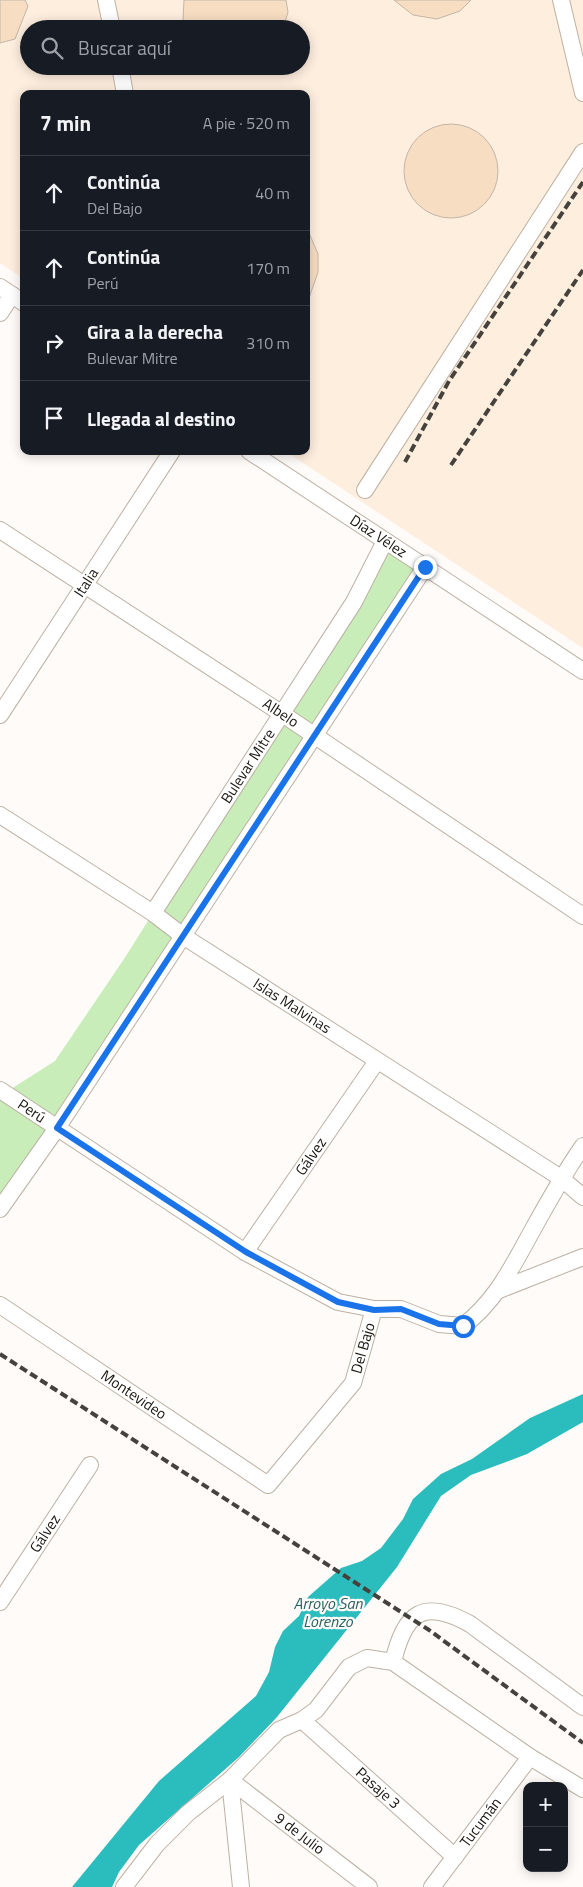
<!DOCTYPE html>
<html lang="es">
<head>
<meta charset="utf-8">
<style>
	:root { --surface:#171b24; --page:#20242c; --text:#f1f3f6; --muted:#9ea1a6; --line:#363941 }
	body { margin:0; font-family:"Titillium Web",sans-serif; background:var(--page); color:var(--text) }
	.controls { position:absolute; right:15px; bottom:15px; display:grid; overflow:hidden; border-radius:10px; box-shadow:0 2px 12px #0003 }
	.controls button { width:45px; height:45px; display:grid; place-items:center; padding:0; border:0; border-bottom:1px solid var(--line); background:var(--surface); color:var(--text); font:25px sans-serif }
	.stop { position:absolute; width:15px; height:15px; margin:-11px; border:4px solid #1a73e8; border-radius:50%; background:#fff }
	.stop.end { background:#1a73e8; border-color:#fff; box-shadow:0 1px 5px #0008 }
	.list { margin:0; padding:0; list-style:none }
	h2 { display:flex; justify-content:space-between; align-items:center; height:65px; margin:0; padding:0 20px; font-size:21px }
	h2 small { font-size:16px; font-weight:400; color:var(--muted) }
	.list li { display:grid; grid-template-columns:32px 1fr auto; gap:15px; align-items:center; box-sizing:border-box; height:75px; padding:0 20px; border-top:1px solid var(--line) }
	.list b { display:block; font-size:19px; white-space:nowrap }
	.list p { margin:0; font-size:16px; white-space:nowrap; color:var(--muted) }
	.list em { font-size:16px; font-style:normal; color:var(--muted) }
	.icon { flex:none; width:28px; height:28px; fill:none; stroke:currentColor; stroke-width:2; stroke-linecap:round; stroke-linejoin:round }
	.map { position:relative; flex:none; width:583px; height:1887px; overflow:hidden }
	.search { position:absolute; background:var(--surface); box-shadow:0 2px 12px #0003; left:20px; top:20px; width:290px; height:55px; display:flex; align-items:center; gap:12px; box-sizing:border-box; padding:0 18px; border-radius:28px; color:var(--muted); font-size:19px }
	.panel { position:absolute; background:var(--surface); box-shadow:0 2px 12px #0003; left:20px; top:90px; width:290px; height:365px; border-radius:10px }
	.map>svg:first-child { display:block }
	.built { fill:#feeede; fill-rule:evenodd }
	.green { fill:#c8edb9 }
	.water { fill:#2bbcbd }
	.building { fill:#f7dec2; stroke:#c3b6a8 }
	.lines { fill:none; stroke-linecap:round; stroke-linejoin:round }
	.minor-casing { stroke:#beb1a3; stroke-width:18 }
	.minor { stroke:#fff; stroke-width:16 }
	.rail { stroke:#45413c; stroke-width:4; stroke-dasharray:8 4; stroke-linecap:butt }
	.route { stroke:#1a73e8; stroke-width:6 }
	.labels { text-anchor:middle; stroke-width:4.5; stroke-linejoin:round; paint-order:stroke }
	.street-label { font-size:15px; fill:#19140f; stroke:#fefbf8 }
	.water-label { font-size:16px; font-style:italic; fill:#285f5f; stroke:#fefbf8 }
</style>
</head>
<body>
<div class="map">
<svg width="583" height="1887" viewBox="0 0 583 1887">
	<rect width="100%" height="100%" fill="#fefbf8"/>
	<path class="built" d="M0 0H583V648L285 451H306V94H24V279L0 263ZM29 29H301V66H29Z"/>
	<path class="green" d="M385 541 425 567 0 1209V1096L55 1061 126 956Z"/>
	<path class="water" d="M583 1394V1422L527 1454 471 1475 441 1496 397 1567 277 1717 239 1757 139 1845 119 1872 112 1887H72L159 1781 256 1696 269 1672 275 1647 283 1631 299 1616 308 1597 341 1568 362 1561 381 1548 403 1519 413 1499 441 1474 472 1459 530 1418Z"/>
	<path class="building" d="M0 0H25L28 6 15 39 0 43Z
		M184 0H286L288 12 283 29H187L183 20Z
		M394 0H471L460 11 437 19 413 15Z
		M404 171a47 47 0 1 1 94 0a47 47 0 1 1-94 0Z
		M306 226 318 254V272L308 301H306Z"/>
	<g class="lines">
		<defs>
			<g id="minor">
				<path d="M106 0 112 29"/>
				<path d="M561 0 583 93"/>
				<path d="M120 66 125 94"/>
				<path d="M0 287 24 303"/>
				<path d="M0 313 12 295"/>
				<path id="s1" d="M249 451 583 671"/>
				<path d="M365 490 583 152"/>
				<path id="s2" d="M0 530 281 713 583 916"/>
				<path id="s3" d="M0 715 172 451"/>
				<path id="s4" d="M0 815 153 913 183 936 561 1178 583 1197"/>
				<path id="s5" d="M153 913 354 602 385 541"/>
				<path id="s6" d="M0 1090 245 1252 338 1302 374 1309"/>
				<path d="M0 1209 57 1128 425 567"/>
				<path id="s7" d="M245 1252 377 1061"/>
				<path d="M499 1290 583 1257"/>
				<path id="s8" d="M0 1305 268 1485 353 1383 374 1309H401L439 1324 463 1326C496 1301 512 1267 532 1231 548 1202 564 1173 583 1146"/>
				<path id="s9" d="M0 1602 90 1465"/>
				<path d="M393 1662C405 1612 423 1598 470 1624L583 1707"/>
				<path id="s10" d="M302 1720 455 1857"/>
				<path id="s11" d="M230 1780 369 1887"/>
				<path d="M230 1780 241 1887"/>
				<path d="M124 1887 157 1844 188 1813 230 1780 279 1730 302 1720 316 1710 349 1667 367 1658 393 1662 530 1757 583 1789"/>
				<path id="s12" d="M432 1887 530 1757"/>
			</g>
		</defs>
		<use href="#minor" class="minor-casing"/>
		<use href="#minor" class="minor"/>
		<path class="rail" d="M405 462 449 381 583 182
			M451 465 583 270
			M0 1354 429 1630 583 1743"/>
	</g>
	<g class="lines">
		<path class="route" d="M425 567 57 1128 246 1252 338 1302 374 1310 401 1309 439 1324 463 1326"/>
	</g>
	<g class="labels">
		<g class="street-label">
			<text dy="5" stroke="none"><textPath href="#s1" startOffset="155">Díaz Vélez</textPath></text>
			<text dy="5" stroke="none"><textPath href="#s3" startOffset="158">Italia</textPath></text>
			<text dy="5" stroke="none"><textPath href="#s2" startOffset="335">Albelo</textPath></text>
			<text dy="5" stroke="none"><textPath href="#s5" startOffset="175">Bulevar Mitre</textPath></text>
			<text dy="5" stroke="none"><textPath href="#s4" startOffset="349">Islas Malvinas</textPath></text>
			<text dy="5" stroke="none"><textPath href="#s6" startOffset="38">Perú</textPath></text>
			<text dy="5" stroke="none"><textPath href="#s7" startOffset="116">Gálvez</textPath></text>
			<text dy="5" stroke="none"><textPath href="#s8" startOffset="492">Del Bajo</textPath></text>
			<text dy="5" stroke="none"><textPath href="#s8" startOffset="161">Montevideo</textPath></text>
			<text dy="5" stroke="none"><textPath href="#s9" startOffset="82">Gálvez</textPath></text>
			<text dy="5" stroke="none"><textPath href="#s10" startOffset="102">Pasaje 3</textPath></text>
			<text dy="5" stroke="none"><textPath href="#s12" startOffset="81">Tucumán</textPath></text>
			<text dy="5" stroke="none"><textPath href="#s11" startOffset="88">9 de Julio</textPath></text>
		</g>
		<g class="water-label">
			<text x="328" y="1609">Arroyo San<tspan x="328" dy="18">Lorenzo</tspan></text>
		</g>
	</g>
</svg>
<div class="controls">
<button>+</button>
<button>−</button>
</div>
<div class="stop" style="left:463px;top:1326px"></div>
<div class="stop end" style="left:425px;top:567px"></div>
<div class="search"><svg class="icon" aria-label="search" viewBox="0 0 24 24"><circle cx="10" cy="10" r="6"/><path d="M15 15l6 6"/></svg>Buscar aquí</div>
<section class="panel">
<h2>7 min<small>A pie · 520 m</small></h2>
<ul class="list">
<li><svg class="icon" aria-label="ahead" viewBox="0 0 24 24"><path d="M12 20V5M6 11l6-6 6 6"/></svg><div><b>Continúa</b><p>Del Bajo</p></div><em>40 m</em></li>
<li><svg class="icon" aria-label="ahead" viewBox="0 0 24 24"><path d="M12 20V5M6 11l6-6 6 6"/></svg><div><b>Continúa</b><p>Perú</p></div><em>170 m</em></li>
<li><svg class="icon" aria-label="right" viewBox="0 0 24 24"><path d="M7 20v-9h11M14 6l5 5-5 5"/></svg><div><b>Gira a la derecha</b><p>Bulevar Mitre</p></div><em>310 m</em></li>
<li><svg class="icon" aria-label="arrive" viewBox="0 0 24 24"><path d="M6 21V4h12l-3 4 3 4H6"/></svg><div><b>Llegada al destino</b></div></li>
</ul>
</section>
</div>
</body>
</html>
